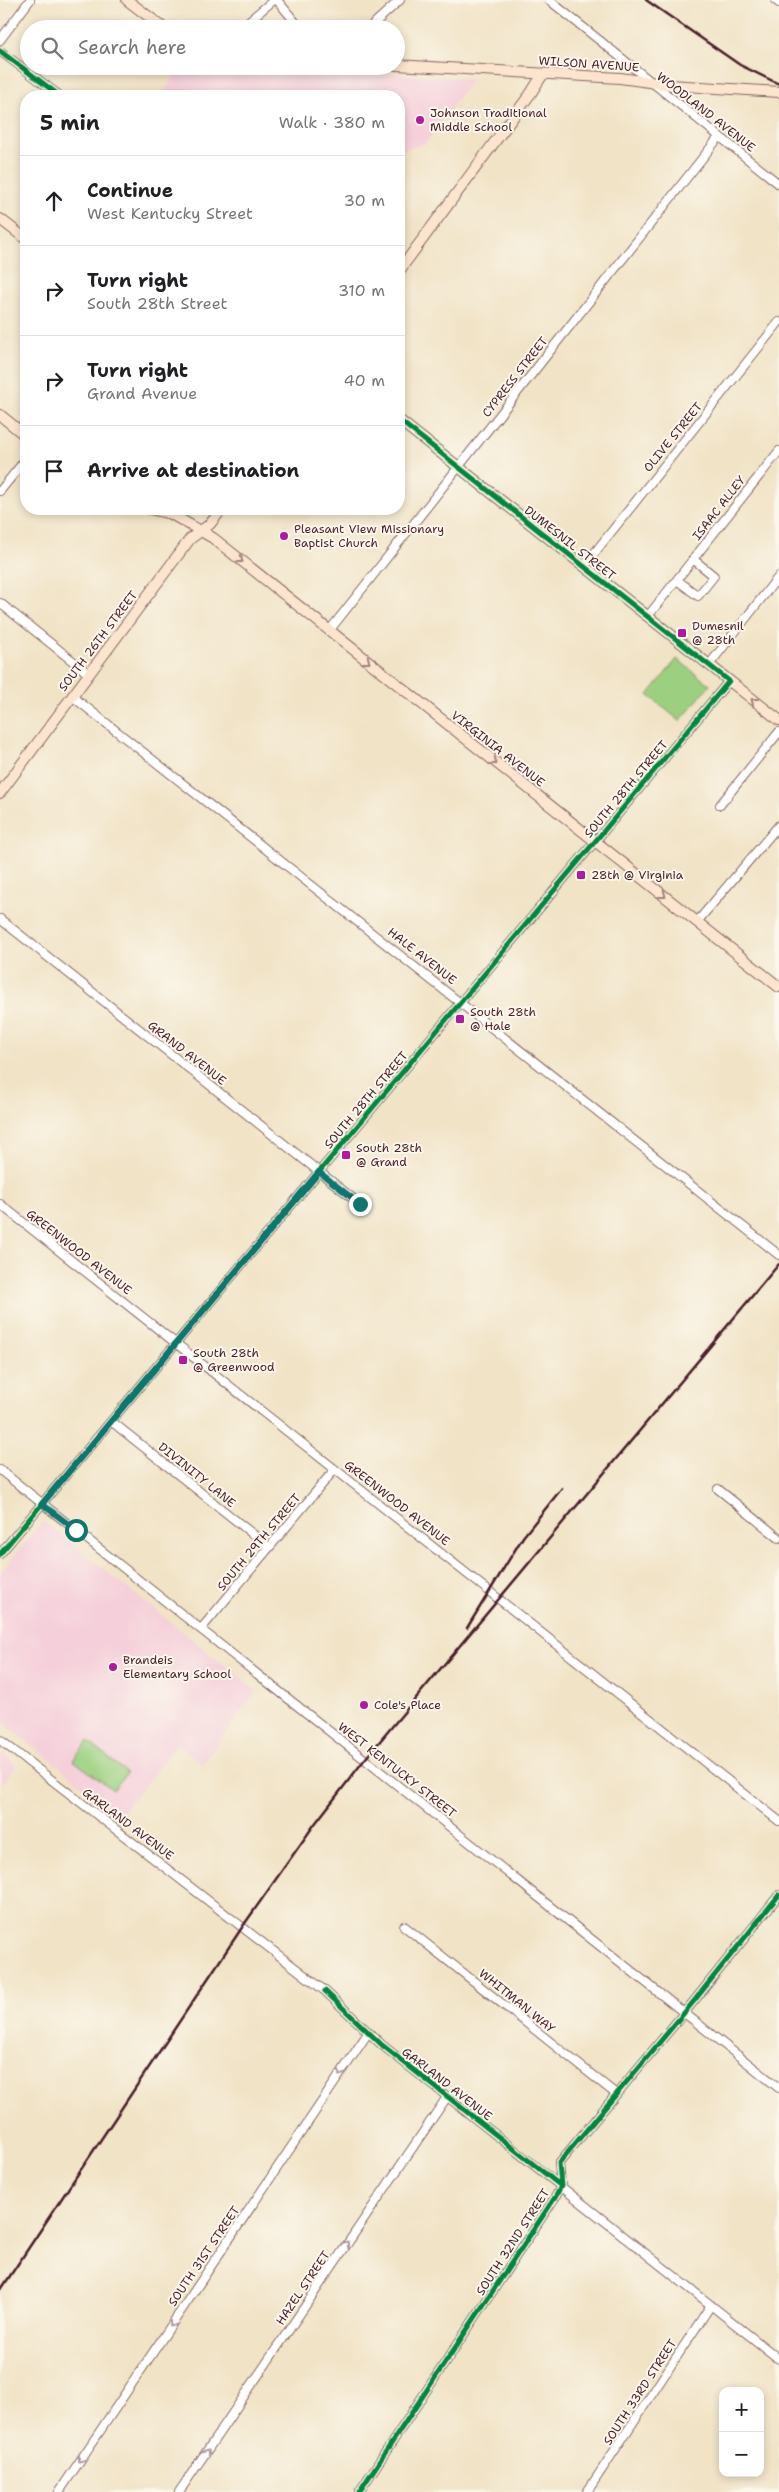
<!DOCTYPE html>
<html lang="en">
<head>
<meta charset="utf-8">
<style>
	:root { --surface:#fff; --page:#f6f6f6; --text:#202124; --muted:#757577; --line:#e0e0e0 }
	body { margin:0; font-family:"Shantell Sans",sans-serif; background:var(--page); color:var(--text) }
	.controls { position:absolute; right:15px; bottom:15px; display:grid; overflow:hidden; border-radius:10px; box-shadow:0 2px 8px #0003 }
	.controls button { width:45px; height:45px; display:grid; place-items:center; padding:0; border:0; border-bottom:1px solid var(--line); background:var(--surface); color:var(--text); font:25px sans-serif }
	.stop { position:absolute; width:15px; height:15px; margin:-11px; border:4px solid #0f766e; border-radius:50%; background:#fff }
	.stop.end { background:#0f766e; border-color:#fff; box-shadow:0 1px 5px #0008 }
	.list { margin:0; padding:0; list-style:none }
	h2 { display:flex; justify-content:space-between; align-items:center; height:65px; margin:0; padding:0 20px; font-size:21px }
	h2 small { font-size:16px; font-weight:400; color:var(--muted) }
	.list li { display:grid; grid-template-columns:32px 1fr auto; gap:15px; align-items:center; box-sizing:border-box; height:90px; padding:0 20px; border-top:1px solid var(--line) }
	.list b { display:block; font-size:19px; white-space:nowrap }
	.list p { margin:0; font-size:16px; white-space:nowrap; color:var(--muted) }
	.list em { font-size:16px; font-style:normal; color:var(--muted) }
	.icon { flex:none; width:28px; height:28px; fill:none; stroke:currentColor; stroke-width:2; stroke-linecap:round; stroke-linejoin:round }
	.map { position:relative; flex:none; width:779px; height:2492px; overflow:hidden }
	.search { position:absolute; background:var(--surface); box-shadow:0 2px 8px #0003; left:20px; top:20px; width:385px; height:55px; display:flex; align-items:center; gap:12px; box-sizing:border-box; padding:0 18px; border-radius:28px; color:var(--muted); font-size:19px }
	.panel { position:absolute; background:var(--surface); box-shadow:0 2px 8px #0003; left:20px; top:90px; width:385px; height:425px; border-radius:20px }
	.map>svg:first-child { display:block }
	.built { fill:#f5cfda }
	.green { fill:#9cd080; stroke:#737856 }
	.lines { fill:none; stroke-linecap:round; stroke-linejoin:round }
	.street-casing { stroke:#846461; stroke-width:10 }
	.secondary-casing { stroke:#846461; stroke-width:12 }
	.street { stroke:#fff; stroke-width:8 }
	.secondary { stroke:#fce5cf; stroke-width:10 }
	.rail { stroke:#4a1f2b; stroke-width:2.5 }
	.cycleway-casing { stroke:#fbf7ec; stroke-width:8 }
	.cycleway { stroke:#00873e; stroke-width:5 }
	.oneway { stroke:#a3827d }
	.oneway2 { stroke:#ae9aa0 }
	.route { stroke:#0f766e; stroke-width:6 }
	.poi-dot { fill:#b5179e; stroke:#fbf7ec; stroke-width:2 }
	.labels { text-anchor:middle; stroke-width:4; stroke-linejoin:round; paint-order:stroke }
	.street-label { font-size:12px; fill:#4a1f2b; stroke:#fbf7ec }
	.poi-label { font-size:12px; fill:#4a1f2b; stroke:#fbf7ec; text-anchor:start }
</style>
</head>
<body>
<div class="map">
<svg width="779" height="2492" viewBox="0 0 779 2492">
	<rect width="100%" height="100%" fill="#fbf7ec"/>
	<filter id="ink" filterUnits="userSpaceOnUse"><feTurbulence type="fractalNoise" baseFrequency=".02" numOctaves="2"/><feDisplacementMap in="SourceGraphic" scale="10" xChannelSelector="R" yChannelSelector="G"/><feConvolveMatrix kernelMatrix="1 2 1 2 8 2 1 2 1" color-interpolation-filters="sRGB"/></filter>
	<filter id="wash" filterUnits="userSpaceOnUse"><feTurbulence type="fractalNoise" baseFrequency=".0096" numOctaves="4" result="noise"/><feDisplacementMap in="SourceGraphic" scale="20" xChannelSelector="R" yChannelSelector="G"/><feGaussianBlur stdDeviation="1.12" result="paint"/><feColorMatrix in="noise" values="0 0 0 0 0 0 0 0 0 0 0 0 0 0 0 0 0 1.4 0 .05"/><feComposite in="paint" operator="in"/></filter>
	<g filter="url(#wash)">
		<rect width="100%" height="100%" fill="#f1e3c6"/>
		<path class="built" d="M182 66H272L472 79 425 144 399 151V96H160Z
			M43 1521 257 1691 202 1764 177 1744 120 1815 0 1720V1573Z
			M0 1752 16 1765 0 1787Z"/>
		<path class="green" d="M677 659 710 685 680 721 648 695Z
			M88 1741 127 1773 113 1790 73 1760Z"/>
	</g>
	<g filter="url(#ink)">
		<g class="lines">
			<defs>
				<path id="street" d="M277 0 301 29
					M549 0 779 184
					M775 0 779 3
					M239 29 274 0
					M368 29 400 0
					M0 40 30 0
					M0 51 60 96
					M0 491 26 459
					M584 566 779 322
					M677 580 698 596 714 576 693 559
					M0 603 89 674
					M648 616 779 451
					M329 631 719 137
					M709 665 779 576
					M72 696 779 1255
					M720 805 779 732
					M0 919 360 1204
					M697 922 779 825
					M0 1204 779 1821
					M111 1421 269 1547
					M0 1470 779 2088
					M718 1489 779 1538
					M0 1554 729 681
					M201 1629 335 1469
					M0 1740 325 1991 382 2045 779 2359
					M404 1926 616 2094
					M59 2492 368 2033
					M179 2492 447 2097
					M359 2492 556 2196 561 2186 559 2163 694 2001 779 1895
					M587 2492 711 2305"/>
				<path id="secondary" d="M127 0 165 29
					M396 65 620 78 671 85 779 92
					M0 219 26 239
					M399 271 531 93 543 74
					M0 415 26 436
					M399 420 779 720
					M150 509 171 514 213 538 779 987
					M0 793 190 539 210 524 222 509"/>
			</defs>
			<use href="#street" class="street-casing"/>
			<use href="#secondary" class="secondary-casing"/>
			<use href="#street" class="street"/>
			<use href="#secondary" class="secondary"/>
			<path class="rail" d="M646 0 740 65 779 84
				M467 1628 523 1537 562 1488
				M0 2291 243 1926 314 1825 365 1759 779 1264"/>
			<defs>
				<path id="cycleway" d="M0 51 60 96
					M0 1554 729 681 399 420
					M325 1991 382 2045 561 2186
					M359 2492 556 2196 561 2186 559 2163 694 2001 779 1895"/>
			</defs>
			<use href="#cycleway" class="cycleway-casing"/>
			<use href="#cycleway" class="cycleway"/>
		</g>
		<defs><path id="oneway-chevron" d="M-2-3.5L2.5 0L-2 3.5" fill="none" stroke-width="1.6" stroke-linecap="round" stroke-linejoin="round" transform="scale(1.25)"/></defs>
		<g class="oneway">
			<use href="#oneway-chevron" transform="translate(240 560) rotate(38)"/>
			<use href="#oneway-chevron" transform="translate(367 661) rotate(38)"/>
			<use href="#oneway-chevron" transform="translate(754 701) rotate(-142)"/>
			<use href="#oneway-chevron" transform="translate(494 762) rotate(38)"/>
			<use href="#oneway-chevron" transform="translate(663 895) rotate(38)"/>
		</g>
		<g class="oneway2">
			<use href="#oneway-chevron" transform="translate(341 2073) rotate(124)"/>
			<use href="#oneway-chevron" transform="translate(346 2244) rotate(-56)"/>
			<use href="#oneway-chevron" transform="translate(172 2324) rotate(124)"/>
			<use href="#oneway-chevron" transform="translate(207 2452) rotate(-56)"/>
			<use href="#oneway-chevron" transform="translate(81 2459) rotate(124)"/>
		</g>
	</g>
	<g class="lines" filter="url(#ink)">
		<path class="route" d="M76 1530 42 1504 319 1172 360 1204"/>
	</g>
	<g class="poi-dot">
		<circle cx="420" cy="120" r="5"/>
		<circle cx="284" cy="536" r="5"/>
		<rect x="677" y="628" width="10" height="10" rx="2.5"/>
		<rect x="576" y="870" width="10" height="10" rx="2.5"/>
		<rect x="455" y="1014" width="10" height="10" rx="2.5"/>
		<rect x="341" y="1150" width="10" height="10" rx="2.5"/>
		<rect x="178" y="1355" width="10" height="10" rx="2.5"/>
		<circle cx="113" cy="1667" r="5"/>
		<circle cx="364" cy="1705" r="5"/>
	</g>
	<g class="labels">
		<g class="street-label">
			<text transform="translate(589 64) rotate(4)" y="4">WILSON AVENUE</text>
			<text transform="translate(706 112) rotate(38)" y="4">WOODLAND AVENUE</text>
			<text transform="translate(515 377) rotate(-52)" y="4">CYPRESS STREET</text>
			<text transform="translate(673 437) rotate(-51)" y="4">OLIVE STREET</text>
			<text transform="translate(719 508) rotate(-52)" y="4">ISAAC ALLEY</text>
			<text transform="translate(570 543) rotate(38)" y="4">DUMESNIL STREET</text>
			<text transform="translate(98 641) rotate(-53)" y="4">SOUTH 26TH STREET</text>
			<text transform="translate(498 749) rotate(38)" y="4">VIRGINIA AVENUE</text>
			<text transform="translate(626 789) rotate(-50)" y="4">SOUTH 28TH STREET</text>
			<text transform="translate(422 956) rotate(38)" y="4">HALE AVENUE</text>
			<text transform="translate(187 1053) rotate(38)" y="4">GRAND AVENUE</text>
			<text transform="translate(366 1100) rotate(-50)" y="4">SOUTH 28TH STREET</text>
			<text transform="translate(79 1252) rotate(38)" y="4">GREENWOOD AVENUE</text>
			<text transform="translate(197 1475) rotate(39)" y="4">DIVINITY LANE</text>
			<text transform="translate(397 1503) rotate(38)" y="4">GREENWOOD AVENUE</text>
			<text transform="translate(259 1542) rotate(-50)" y="4">SOUTH 29TH STREET</text>
			<text transform="translate(397 1770) rotate(38)" y="4">WEST KENTUCKY STREET</text>
			<text transform="translate(128 1824) rotate(37)" y="4">GARLAND AVENUE</text>
			<text transform="translate(517 2001) rotate(39)" y="4">WHITMAN WAY</text>
			<text transform="translate(447 2084) rotate(38)" y="4">GARLAND AVENUE</text>
			<text transform="translate(513 2242) rotate(-57)" y="4">SOUTH 32ND STREET</text>
			<text transform="translate(204 2256) rotate(-56)" y="4">SOUTH 31ST STREET</text>
			<text transform="translate(303 2288) rotate(-56)" y="4">HAZEL STREET</text>
			<text transform="translate(640 2392) rotate(-57)" y="4">SOUTH 33RD STREET</text>
		</g>
		<g class="poi-label">
			<text x="430" y="117">Johnson Traditional<tspan x="430" dy="14">Middle School</tspan></text>
			<text x="294" y="533">Pleasant View Missionary<tspan x="294" dy="14">Baptist Church</tspan></text>
			<text x="692" y="630">Dumesnil<tspan x="692" dy="14">@ 28th</tspan></text>
			<text x="591" y="879">28th @ Virginia</text>
			<text x="470" y="1016">South 28th<tspan x="470" dy="14">@ Hale</tspan></text>
			<text x="356" y="1152">South 28th<tspan x="356" dy="14">@ Grand</tspan></text>
			<text x="193" y="1357">South 28th<tspan x="193" dy="14">@ Greenwood</tspan></text>
			<text x="123" y="1664">Brandeis<tspan x="123" dy="14">Elementary School</tspan></text>
			<text x="374" y="1709">Cole's Place</text>
		</g>
	</g>
</svg>
<div class="controls">
<button>+</button>
<button>−</button>
</div>
<div class="stop" style="left:76px;top:1530px"></div>
<div class="stop end" style="left:360px;top:1204px"></div>
<div class="search"><svg class="icon" aria-label="search" viewBox="0 0 24 24"><circle cx="10" cy="10" r="6"/><path d="M15 15l6 6"/></svg>Search here</div>
<section class="panel">
<h2>5 min<small>Walk · 380 m</small></h2>
<ul class="list">
<li><svg class="icon" aria-label="ahead" viewBox="0 0 24 24"><path d="M12 20V5M6 11l6-6 6 6"/></svg><div><b>Continue</b><p>West Kentucky Street</p></div><em>30 m</em></li>
<li><svg class="icon" aria-label="right" viewBox="0 0 24 24"><path d="M7 20v-9h11M14 6l5 5-5 5"/></svg><div><b>Turn right</b><p>South 28th Street</p></div><em>310 m</em></li>
<li><svg class="icon" aria-label="right" viewBox="0 0 24 24"><path d="M7 20v-9h11M14 6l5 5-5 5"/></svg><div><b>Turn right</b><p>Grand Avenue</p></div><em>40 m</em></li>
<li><svg class="icon" aria-label="arrive" viewBox="0 0 24 24"><path d="M6 21V4h12l-3 4 3 4H6"/></svg><div><b>Arrive at destination</b></div></li>
</ul>
</section>
</div>
</body>
</html>
